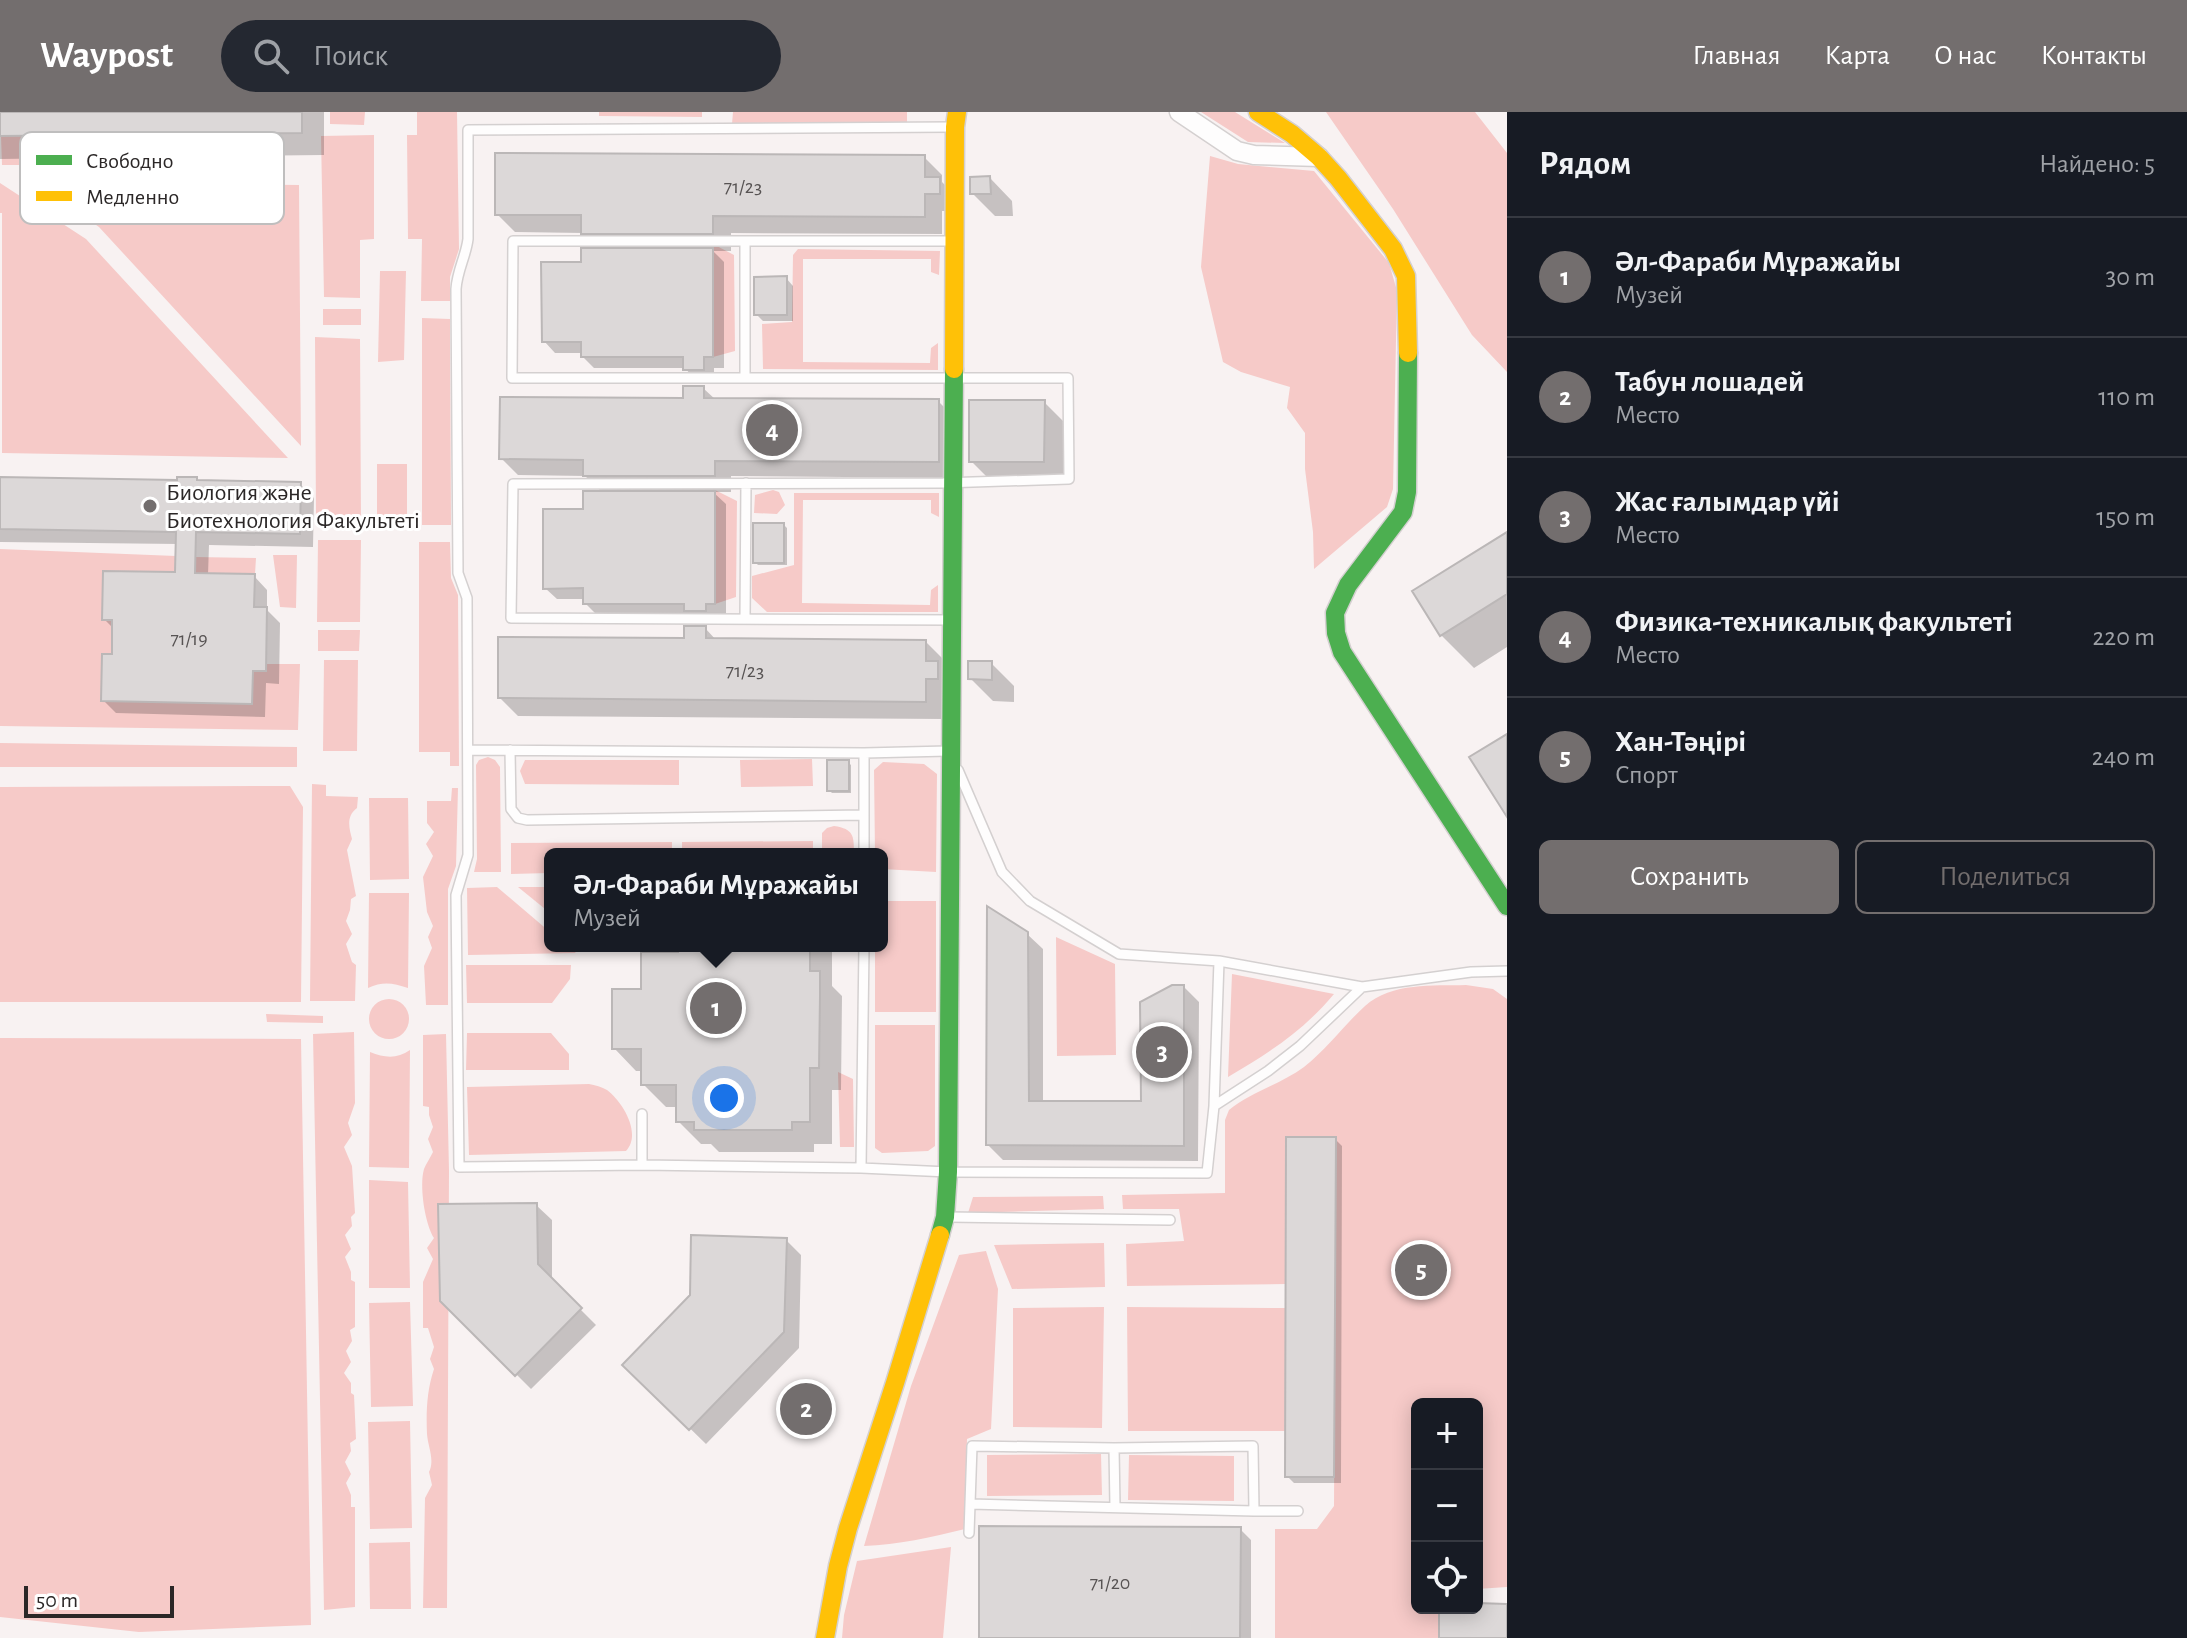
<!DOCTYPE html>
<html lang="ru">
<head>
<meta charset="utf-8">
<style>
	:root { --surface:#171b24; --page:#242831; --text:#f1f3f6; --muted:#9ea1a6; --line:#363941; --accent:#736e6e }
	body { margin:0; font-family:"Alegreya Sans",sans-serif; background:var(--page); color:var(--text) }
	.controls { position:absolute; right:24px; bottom:24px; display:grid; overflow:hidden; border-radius:12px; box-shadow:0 4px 20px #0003 }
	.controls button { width:72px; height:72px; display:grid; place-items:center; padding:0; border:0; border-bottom:2px solid var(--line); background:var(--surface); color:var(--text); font:40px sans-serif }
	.scale { position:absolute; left:24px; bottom:20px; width:150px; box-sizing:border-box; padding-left:8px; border:4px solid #2b2727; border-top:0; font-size:22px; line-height:28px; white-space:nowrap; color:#2b2727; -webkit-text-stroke:6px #fff; paint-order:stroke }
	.you { position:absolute; left:724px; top:986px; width:28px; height:28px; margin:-20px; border:6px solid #fff; border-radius:50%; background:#1a73e8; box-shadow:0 0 0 12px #1a73e833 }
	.badge { display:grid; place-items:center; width:52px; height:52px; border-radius:50%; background:var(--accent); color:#fff; font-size:26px; font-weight:700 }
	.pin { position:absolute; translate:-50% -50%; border:4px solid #fff; box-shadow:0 2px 8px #0006 }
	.popup { position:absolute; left:544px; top:736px; width:344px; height:104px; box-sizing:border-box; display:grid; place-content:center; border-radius:12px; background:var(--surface); filter:drop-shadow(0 2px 6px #0005); font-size:26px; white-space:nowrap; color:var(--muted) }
	.popup b { font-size:30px; color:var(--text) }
	.popup::after { content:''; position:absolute; left:50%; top:100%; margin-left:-16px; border:16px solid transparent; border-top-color:var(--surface) }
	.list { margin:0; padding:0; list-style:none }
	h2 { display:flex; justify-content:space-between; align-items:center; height:104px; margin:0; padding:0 32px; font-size:34px }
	h2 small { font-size:26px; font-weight:400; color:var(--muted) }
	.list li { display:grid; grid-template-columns:52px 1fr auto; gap:24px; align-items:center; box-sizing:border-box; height:120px; padding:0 32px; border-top:2px solid var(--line) }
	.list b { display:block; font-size:30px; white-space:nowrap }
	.list p { margin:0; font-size:26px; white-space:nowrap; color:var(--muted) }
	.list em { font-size:26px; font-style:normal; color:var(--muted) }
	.actions { display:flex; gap:16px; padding:24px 32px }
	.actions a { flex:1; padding:18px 0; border:2px solid var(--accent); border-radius:12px; text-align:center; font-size:28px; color:var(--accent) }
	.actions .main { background:var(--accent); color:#fff }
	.icon { flex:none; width:44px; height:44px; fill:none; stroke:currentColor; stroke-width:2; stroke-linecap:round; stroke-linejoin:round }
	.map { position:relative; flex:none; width:1507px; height:1526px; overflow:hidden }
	header { display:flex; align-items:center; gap:48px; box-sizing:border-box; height:112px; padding:0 40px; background:var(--accent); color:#fff }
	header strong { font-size:38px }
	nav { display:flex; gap:44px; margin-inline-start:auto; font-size:28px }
	.search { width:560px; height:72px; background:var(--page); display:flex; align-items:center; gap:20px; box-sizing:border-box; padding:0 28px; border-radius:44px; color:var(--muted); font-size:30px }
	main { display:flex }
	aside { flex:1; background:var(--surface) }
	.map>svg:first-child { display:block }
	.green { fill:#f6cac8 }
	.shadow { fill:#0003 }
	.building { fill:#dcd8d8; stroke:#bbb7b7; stroke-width:2 }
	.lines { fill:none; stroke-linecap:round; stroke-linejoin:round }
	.lane-casing { stroke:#d4d0d0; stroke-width:12 }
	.street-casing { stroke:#d4d0d0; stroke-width:21 }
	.fast-casing { stroke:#d4d0d0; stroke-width:21 }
	.slow-casing { stroke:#d4d0d0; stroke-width:21 }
	.lane { stroke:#fefdfd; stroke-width:9 }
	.street { stroke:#fefdfd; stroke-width:18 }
	.fast { stroke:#4caf50; stroke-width:18 }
	.slow { stroke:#ffc107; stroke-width:18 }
	.poi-dot { fill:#736e6e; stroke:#fff; stroke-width:3 }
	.labels { text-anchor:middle; stroke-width:6; stroke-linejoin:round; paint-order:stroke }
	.number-label { font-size:20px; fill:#575353 }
	.poi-label { font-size:24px; fill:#2b2727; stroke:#fff; text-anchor:start }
	.key { fill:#fff; stroke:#bfbebe; stroke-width:2 }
	.key-label { font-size:22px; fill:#2b2727 }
</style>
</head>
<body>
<header>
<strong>Waypost</strong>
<div class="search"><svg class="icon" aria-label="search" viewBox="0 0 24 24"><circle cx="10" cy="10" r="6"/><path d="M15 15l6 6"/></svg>Поиск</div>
<nav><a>Главная</a><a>Карта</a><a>О нас</a><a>Контакты</a></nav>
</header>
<main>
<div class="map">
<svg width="1507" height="1526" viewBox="0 0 1507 1526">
	<rect width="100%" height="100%" fill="#f8f2f2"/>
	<path class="green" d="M330 0H365L364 13 330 12Z
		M417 0H457L459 137 450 165V189H421L422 127H408L407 23H417Z
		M599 0H702V5L599 4Z
		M733 0H907V10L732 12Z
		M1201 0H1235L1285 31 1248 30Z
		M1326 0H1475L1507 41V260L1472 223 1393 97Z
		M277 21V54L44 53V24Z
		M374 23V127L360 128V186L324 185 321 24Z
		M1 24H30V53H2Z
		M1210 44 1238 52 1314 59 1389 151 1397 179 1393 377 1387 395 1314 457 1313 420 1305 357V321L1287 296 1290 275 1241 260 1223 250 1201 155Z
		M34 70 299 73 301 334 99 115Z
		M0 71 86 127 288 346 2 341V101H0Z
		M713 132 734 143 735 239 713 245Z
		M798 137 940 139 939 163 931 160V147H803V250L930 251 931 236 938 231V258L763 257 762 212 792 210 793 143Z
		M380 159H406L404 248 378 250Z
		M323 197H361V213H323Z
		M422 206 450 207 451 413H422Z
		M315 225 360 227 361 410 316 409Z
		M377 352H407V410H377Z
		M715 378 737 389 736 485 715 492Z
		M773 378 779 380 785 393 777 402 754 401 755 383Z
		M794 381H939V405L931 401V388H803L802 491 930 493 931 478 938 473V500H767L752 486V464L794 453Z
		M318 428H361L360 510H317Z
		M419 430H450L451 466 458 483 459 654H450V640H419Z
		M0 437 176 444 175 460 103 508H112V542H102L101 589 252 592 253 559H266V552H300L298 618 0 614Z
		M273 443H297L296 496 280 495Z
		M195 445 256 446 255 462 195 461Z
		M318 518H360L359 539H318Z
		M324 548H358L357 639H323Z
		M0 631 297 635V655H0Z
		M488 645 495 648 500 655 501 760H474L477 747 476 653 479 648Z
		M812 647 813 674 741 675 740 648Z
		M525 648H679V673L525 672 520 659Z
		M883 650 924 652 937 662 936 760 882 757V742H875L874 658Z
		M312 672 326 673V684L358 685 357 696C346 704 349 716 352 727L347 738 356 784 351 787 350 798 346 809 352 822 346 832 352 850 356 853 355 889H310Z
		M290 674 303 695 301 890H0V675Z
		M452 676H458L456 754 448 777V893H426L424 854 432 836 428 825 433 814 427 800 423 765 433 744 426 732 434 720 427 711V689H451Z
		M369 686H408L409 767 370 768Z
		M834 714C854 717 854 724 854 742H822V721L827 716Z
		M813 729V742H682V730Z
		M672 730V742H550V761L511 762V731Z
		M497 775 550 820V834H567L576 841 468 843 467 776Z
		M518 775H550V801Z
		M369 781H409L408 876C393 871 383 869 368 876Z
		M882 789H936V900H875V834H882Z
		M1056 825 1115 852 1116 943 1057 944Z
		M466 853H571L570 867 552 891H467Z
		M1232 862 1334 882C1302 920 1270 940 1228 965Z
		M1466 873 1493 877 1507 887V1475L1477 1477V1292H1417V1496H1439V1526H1275V1417H1317L1334 1394 1336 1025H1286V1172L1127 1174 1126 1132 1184 1129 1179 1097H1123L1122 1083 1225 1081V1008L1229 998C1251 980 1281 972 1304 955 1327 937 1344 913 1365 894 1392 870 1433 874 1466 873Z
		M369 907a20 20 0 1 1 40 0a20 20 0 1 1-40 0Z
		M266 902 323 904V911L267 910Z
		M875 913H935V1034L928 1039 882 1041 875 1036Z
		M354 920 355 991 348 1011 352 1023 344 1035 352 1054 355 1101 351 1105 352 1114 345 1123 351 1137 345 1145 351 1160V1168L355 1170V1215L350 1218 352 1229 346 1239 351 1250 344 1261 351 1271V1281L354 1283 356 1327 350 1331 351 1339 345 1350 351 1362 346 1371 351 1383V1395H355V1495L324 1498 313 922Z
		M467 921H551L569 942V958H466Z
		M446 922 449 1059 447 1496H423L425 1386 432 1373 429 1360C435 1348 428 1335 427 1322 426 1299 427 1278 434 1257L430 1247 434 1235 428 1216H423V1170L433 1147 427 1136 434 1126C425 1112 419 1074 424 1057 426 1052 430 1046 433 1040L428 1027 433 1015 429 1003V995L423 994V923Z
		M0 926 301 927 311 1513 139 1520 0 1505Z
		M410 938 409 1056 369 1055 370 940C385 946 397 947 410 938Z
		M838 960 853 967 854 1035H840Z
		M589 972C595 973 602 975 607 978 623 990 642 1022 626 1039L469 1043 467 975Z
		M369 1068 408 1070 410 1176H369Z
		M1103 1084 1104 1097 968 1101 973 1085Z
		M1104 1131 1105 1175 1012 1177 994 1133Z
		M986 1139 998 1177 991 1317 967 1327 965 1417C931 1425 898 1433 864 1434L911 1274 959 1143Z
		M410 1190 413 1294 371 1295 369 1191Z
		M1104 1195 1102 1316 1013 1315V1196Z
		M1127 1195 1286 1196 1285 1319H1128Z
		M410 1309 412 1416 370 1417 368 1310Z
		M1101 1342 1102 1383 987 1384V1343Z
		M1129 1343 1234 1344V1389L1128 1388Z
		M410 1430 411 1497H370L369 1431Z
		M951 1435 943 1526H842L844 1503 857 1449Z"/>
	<path class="shadow" d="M0 0H324V43L0 47Z
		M924 45 942 63V70L957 85V99H942V122L731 121V139H713L724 150V256H714V269H696L685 256H594L583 245V241H555L544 229 583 152 601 138 583 121 515 120 497 102Z
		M990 66 1012 89 1013 104H995L972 81Z
		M786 166 793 174V209H763L756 202Z
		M703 276 716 288 938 289 955 306V366L731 364V380H713L726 392V502H716L698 510 690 502H596L585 491V487H557L545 476 585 398 603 381 585 364 518 363 501 346 685 288Z
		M1044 290 1067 313 1066 372H994L971 349Z
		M0 367 179 370 196 367 199 370 300 372 314 386 313 435 209 433 208 463 254 464 267 478V498L280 511 279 572 266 571 265 605 116 601 103 588 114 544V517L104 507 177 463 178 432 0 430Z
		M784 413 787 416V453H758L755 450Z
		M1507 422V535L1474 556 1441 523Z
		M705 516 717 529 926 530 944 548 943 607 518 604 500 586 686 528Z
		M991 551 1014 574V590L993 589 970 566Z
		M848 650 851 653V681H832L829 678Z
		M1027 822 1043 837V991H1143L1184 875 1199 890 1198 1049 1003 1048 988 1033Z
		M680 834H832V874L842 884 841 978H832V1032H814V1040H719L711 1032H701L678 1009V995H666L643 972V959H636L614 936 643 879 680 842Z
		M1335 1027 1342 1034 1341 1371H1294L1287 1364Z
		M536 1093 552 1108V1169L596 1213 531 1277 442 1188Z
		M786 1128 801 1143 799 1236 706 1332 625 1253Z
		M1240 1417 1251 1428V1526H981Z"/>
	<path class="building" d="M0 0H302V21L0 24Z
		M495 41 925 43V65H940V82H925V105L713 104V122H581V103H495Z
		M990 64 991 82H970V65Z
		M581 136H713V245H704V258H683V245H581V230H542L541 150H581Z
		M787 164V203H754V165Z
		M683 274H704V286L939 287V350L715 349V364H583V348L499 347 500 285 683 286Z
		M969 288H1045L1044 350H969Z
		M0 365 177 368V365H197V368L301 370 300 422 196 420 195 461 255 462 254 495H267L266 559H253L252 592 101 589 102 542H112V508H102L103 459 175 460 176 420 0 417Z
		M583 379H715V492H706V499H684V492H583V476L543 477V397H583Z
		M753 411H784V451H753Z
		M1507 420V482L1440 524 1412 479Z
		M684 514H706V526L926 528V549H938V567H926V590L498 586V525L684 526Z
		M968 549H992V568L968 567Z
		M1507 622V705L1469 645Z
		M827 648H849V679H827Z
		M987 794 1028 820 1029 989H1141L1140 890 1172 873H1184V1034L986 1033Z
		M678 834H810V859H820V884L819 956H810V1010H792V1018H694V1010H676V973H641V937H612V877H641V840H678Z
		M1286 1025H1336L1334 1365H1285Z
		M537 1091 538 1152 582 1196 515 1264 440 1189 438 1092Z
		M691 1123 787 1126 784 1220 689 1318 622 1253 690 1183Z
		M979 1414 1241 1415 1240 1526H979Z
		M1477 1491 1507 1492V1526H1439V1496H1477Z"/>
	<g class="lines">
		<defs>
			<path id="lane" d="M745 129V266
				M951 129H513L512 266H1068L1069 367 943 371 513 372 511 506 954 508
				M745 507 746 371
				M468 638 864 641 948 639
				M510 638 511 697 518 706 527 708 864 703
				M864 641V742
				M958 658 1002 760 1030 789 1119 842 1219 849 1362 875 1471 860 1507 859
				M864 834 861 1056 642 1053 459 1055 456 783 468 743 467 486 458 461 456 177C457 159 466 144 468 127V18L952 15
				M1214 994 1268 959 1300 934 1362 875
				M642 1002V1053
				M861 1056 948 1060 1207 1061 1214 994 1219 849
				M948 1105 1170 1108
				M1114 1336 1115 1395
				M970 1392 1254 1399
				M969 1421 972 1334 1114 1336 1253 1334 1254 1399H1298"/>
			<path id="street" d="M1179 0 1237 39 1254 43 1319 45"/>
			<path id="fast" d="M1408 241 1407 380 1403 400 1348 473 1335 501 1336 521 1342 540 1507 794
				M940 1123 945 1105 948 1060 954 257"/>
			<path id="slow" d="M1258 0 1292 22 1319 45 1338 66 1393 137 1406 164 1408 241
				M954 257 955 15 957 0
				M825 1526 838 1454 848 1416 895 1271 940 1123"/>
		</defs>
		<use href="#lane" class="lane-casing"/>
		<use href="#street" class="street-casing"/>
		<use href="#fast" class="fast-casing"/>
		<use href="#slow" class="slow-casing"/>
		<use href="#lane" class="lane"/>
		<use href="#street" class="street"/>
		<use href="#fast" class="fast"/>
		<use href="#slow" class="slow"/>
	</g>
	<circle class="poi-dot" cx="150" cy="394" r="8"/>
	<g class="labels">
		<g class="number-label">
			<text x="743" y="81">71/23</text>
			<text x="189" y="533">71/19</text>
			<text x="745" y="565">71/23</text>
			<text x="1110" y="1477">71/20</text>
		</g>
		<g class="poi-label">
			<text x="166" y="388">Биология және<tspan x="166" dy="28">Биотехнология Факультеті</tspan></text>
		</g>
	</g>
	<rect x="20" y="20" width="264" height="92" rx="12" class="key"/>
	<rect x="36" y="43" width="36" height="10" fill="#4caf50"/>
	<rect x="36" y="79" width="36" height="10" fill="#ffc107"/>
	<g class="key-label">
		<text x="86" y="56">Свободно</text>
		<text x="86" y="92">Медленно</text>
	</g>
</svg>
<div class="controls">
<button>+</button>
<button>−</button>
<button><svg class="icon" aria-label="locate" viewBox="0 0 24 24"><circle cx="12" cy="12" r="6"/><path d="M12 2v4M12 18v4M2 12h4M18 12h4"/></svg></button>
</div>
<div class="scale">50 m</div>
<div class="you"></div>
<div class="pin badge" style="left:716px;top:896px">1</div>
<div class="popup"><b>Әл-Фараби Мұражайы</b>Музей</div>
<div class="pin badge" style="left:806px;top:1297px">2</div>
<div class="pin badge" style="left:1162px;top:940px">3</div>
<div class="pin badge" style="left:772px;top:318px">4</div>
<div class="pin badge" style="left:1421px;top:1158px">5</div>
</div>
<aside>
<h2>Рядом<small>Найдено: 5</small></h2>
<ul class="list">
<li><span class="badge">1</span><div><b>Әл-Фараби Мұражайы</b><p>Музей</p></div><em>30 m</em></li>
<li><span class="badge">2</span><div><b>Табун лошадей</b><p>Место</p></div><em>110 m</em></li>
<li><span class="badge">3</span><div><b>Жас ғалымдар үйі</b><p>Место</p></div><em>150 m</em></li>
<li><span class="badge">4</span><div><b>Физика-техникалық факультеті</b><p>Место</p></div><em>220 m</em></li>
<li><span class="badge">5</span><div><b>Хан-Тәңірі</b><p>Спорт</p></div><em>240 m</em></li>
</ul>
<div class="actions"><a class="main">Сохранить</a><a>Поделиться</a></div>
</aside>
</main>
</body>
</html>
